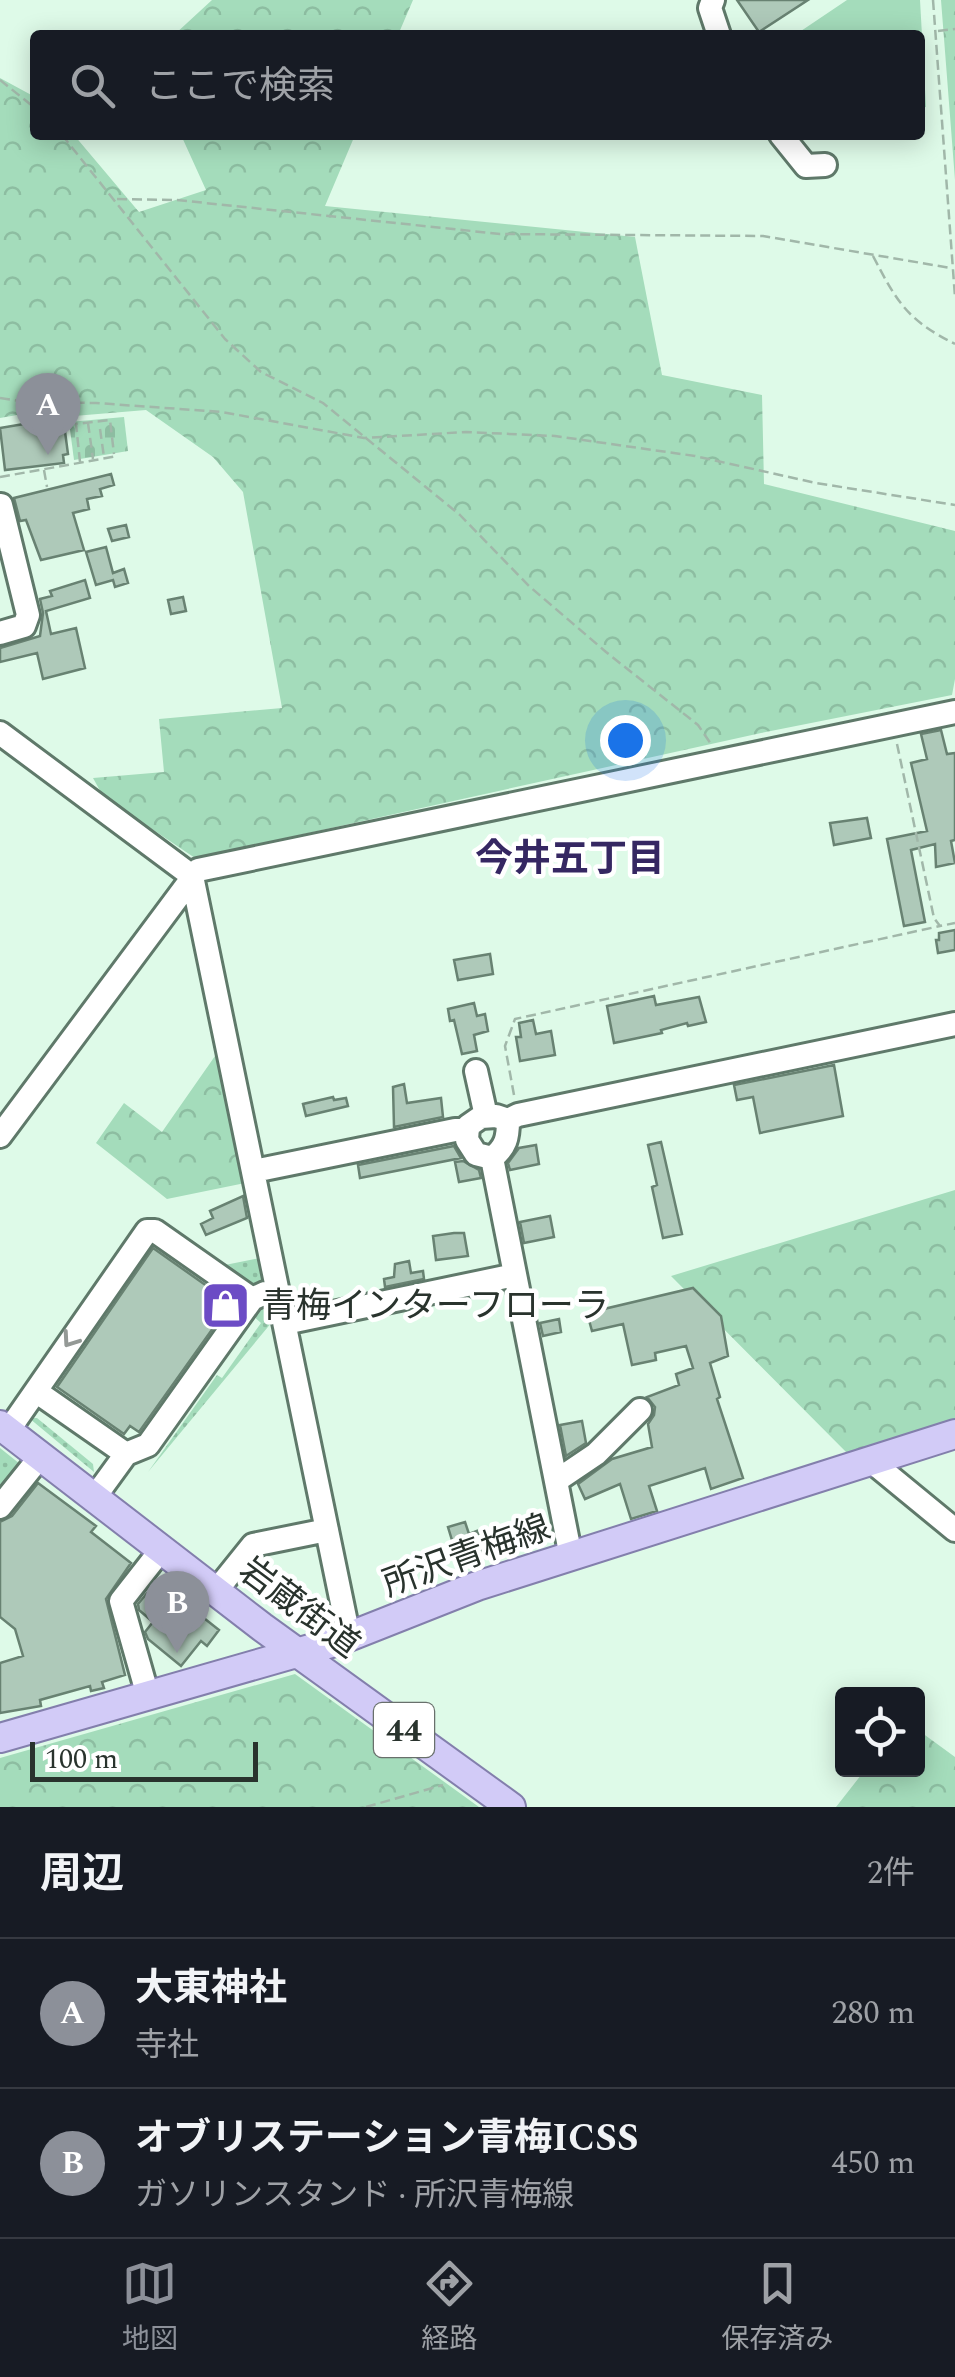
<!DOCTYPE html>
<html lang="ja">
<head>
<meta charset="utf-8">
<style>
	:root { --surface:#171b24; --page:#20242c; --text:#f1f3f6; --muted:#9ea1a6; --line:#363941; --accent:#8c9099 }
	body { margin:0; font-family:Spectral,"Noto Sans JP",serif; background:var(--page); color:var(--text) }
	.controls { position:absolute; right:30px; bottom:30px; display:grid; overflow:hidden; border-radius:10px; box-shadow:0 5px 25px #0003 }
	.controls button { width:90px; height:90px; display:grid; place-items:center; padding:0; border:0; border-bottom:2px solid var(--line); background:var(--surface); color:var(--text); font:50px sans-serif }
	.scale { position:absolute; left:30px; bottom:25px; width:228px; box-sizing:border-box; padding-left:10px; border:5px solid #29332d; border-top:0; font-size:28px; line-height:35px; white-space:nowrap; color:#29332d; -webkit-text-stroke:8px #fff; paint-order:stroke }
	.you { position:absolute; left:625px; top:740px; width:35px; height:35px; margin:-25px; border:8px solid #fff; border-radius:50%; background:#1a73e8; box-shadow:0 0 0 15px #1a73e833 }
	.badge { display:grid; place-items:center; width:65px; height:65px; border-radius:50%; background:var(--accent); color:#fff; font-size:32px; font-weight:700 }
	.pin { position:absolute; translate:-50% -82px; filter:drop-shadow(0 2px 5px #0008) }
	.pin::after { content:''; position:absolute; top:52px; width:35px; height:30px; background:inherit; clip-path:polygon(0 0,100% 0,50% 100%) }
	.list { margin:0; padding:0; list-style:none }
	h2 { display:flex; justify-content:space-between; align-items:center; height:130px; margin:0; padding:0 40px; font-size:42px }
	h2 small { font-size:32px; font-weight:400; color:var(--muted) }
	.list li { display:grid; grid-template-columns:65px 1fr auto; gap:30px; align-items:center; box-sizing:border-box; height:150px; padding:0 40px; border-top:2px solid var(--line) }
	.list b { display:block; font-size:38px; white-space:nowrap }
	.list p { margin:0; font-size:32px; white-space:nowrap; color:var(--muted) }
	.list em { font-size:32px; font-style:normal; color:var(--muted) }
	.icon { flex:none; width:55px; height:55px; fill:none; stroke:currentColor; stroke-width:2; stroke-linecap:round; stroke-linejoin:round }
	.map { position:relative; flex:none; width:955px; height:1807px; overflow:hidden }
	.search { position:absolute; background:var(--surface); box-shadow:0 5px 25px #0003; left:30px; right:30px; top:30px; height:110px; display:flex; align-items:center; gap:25px; box-sizing:border-box; padding:0 35px; border-radius:10px; color:var(--muted); font-size:38px }
	.sheet { height:430px; background:var(--surface) }
	nav { display:flex; justify-content:space-around; align-items:center; box-sizing:border-box; height:140px; border-top:2px solid var(--line); background:var(--surface); font-size:28px; color:var(--muted) }
	nav a { display:grid; justify-items:center; gap:5px }
	nav .on { color:var(--accent) }
	.map>svg:first-child { display:block }
	.grass { fill:url(#grass-dots) }
	.forest { fill:url(#forest-crowns) }
	.cemetery { fill:url(#cemetery-stones) }
	.green { fill:#a4dcbb }
	.building { fill:#aec9b9; stroke:#688272; stroke-width:2.5 }
	.lines { fill:none; stroke-linecap:round; stroke-linejoin:round }
	.minor-casing { stroke:#5f796a; stroke-width:28 }
	.major-casing { stroke:#837fac; stroke-width:32 }
	.path { stroke:#a1b7a9; stroke-width:2.5; stroke-dasharray:10 5; stroke-linecap:butt }
	.minor { stroke:#fff; stroke-width:22 }
	.major { stroke:#d2cbf7; stroke-width:28 }
	.oneway { stroke:#949996 }
	.labels { text-anchor:middle; stroke-width:9; stroke-linejoin:round; paint-order:stroke }
	.shield { fill:#fff; stroke:#69706c; stroke-width:2.5 }
	.shield-label { font-size:32px; font-weight:bold; fill:#29332d }
	.poi-label { font-size:35px; fill:#29332d; stroke:#fff; text-anchor:start }
	.street-label { font-size:35px; fill:#29332d; stroke:#fff }
	.neighbourhood-label { font-size:38px; font-weight:bold; fill:#352762; stroke:#fff }
</style>
</head>
<body>
<div class="map">
<svg width="955" height="1807" viewBox="0 0 955 1807">
	<defs>
		<pattern id="grass-dots" width="8" height="8" patternUnits="userSpaceOnUse" patternTransform="scale(2.5)"><rect width="8" height="8" fill="#a4dcbb"/><path d="M2 2h.1M6 6h.1" fill="none" stroke="#8dbda1" stroke-width="1.8" stroke-linecap="round"/></pattern>
		<pattern id="forest-crowns" width="20" height="18" patternUnits="userSpaceOnUse" patternTransform="scale(2.5)"><rect width="20" height="18" fill="#a4dcbb"/><path d="M2 6a3 3 0 1 1 6 0M12 15a3 3 0 1 1 6 0" fill="none" stroke="#8dbda1"/></pattern>
		<pattern id="cemetery-stones" width="16" height="16" patternUnits="userSpaceOnUse" patternTransform="scale(2.5)"><rect width="16" height="16" fill="#a4dcbb"/><path d="M2 7V4a2 2 0 0 1 4 0v3zM10 15v-3a2 2 0 0 1 4 0v3z" fill="#8dbda1"/></pattern>
	</defs>
	<rect width="100%" height="100%" fill="#defae8"/>
	<path class="grass" d="M265 1257 270 1285 252 1288 220 1266Z
		M272 1298 277 1316 148 1472 217 1375 222 1378 261 1323 251 1314Z
		M29 1418H37L93 1464 94 1472Z
		M0 1448 20 1464 21 1472 0 1498Z"/>
	<path class="forest" d="M212 0H413L398 35H174Z
		M941 0H955V180Z
		M0 78 35 97V135H74L139 212 206 190 181 135H355L325 206 635 237 662 375 762 395 764 484 955 531V679L952 695 761 733 195 858 103 796 93 778 164 772 159 719 282 708 243 492 213 457 146 410 26 420 17 415 0 418Z
		M222 1046 250 1182 167 1199 96 1143 124 1103 162 1132Z
		M955 1190V1426L855 1461 671 1276Z
		M295 1674 479 1807H0V1758Z
		M918 1730 955 1757V1807H836L865 1770H918Z"/>
	<path class="cemetery" d="M124 417 128 451 74 460 69 422Z"/>
	<path class="green" d="M847 0H920L926 107 920 108V35H795Z"/>
	<path class="building" d="M737 0H808L759 32Z
		M30 423 31 429 64 424 68 454 63 455 64 463 5 470 0 428Z
		M111 474 114 485 100 489 102 496 87 499 89 509 73 513 84 550 41 560 26 520 20 521 14 498Z
		M126 525 129 537 112 541 108 529Z
		M106 547 113 573 124 569 128 583 115 587 113 580 96 585 86 552Z
		M85 580 90 598 46 611 51 634 76 628 85 668 43 679 37 653 0 662V648L40 636 43 613 40 599 52 596 50 591Z
		M183 597 186 611 171 614 168 600Z
		M941 730 947 754 955 753V840L951 841 955 863 936 867 935 844 911 850 925 922 904 926 887 839 927 831 911 763 927 759 921 734Z
		M867 818 871 838 834 845 830 823Z
		M955 930V950L938 953 936 940H939V933Z
		M490 954 493 974 458 980 454 960Z
		M654 996 656 1005 699 997 706 1022 688 1026 687 1023 661 1030 662 1033 614 1043 607 1006Z
		M474 1003 477 1016 485 1014 488 1031 474 1035 477 1051 462 1054 454 1020 450 1021 448 1009Z
		M533 1020 536 1034 551 1031 555 1055 520 1061 516 1037H521L519 1023Z
		M834 1065 843 1116 760 1133 753 1097 737 1100 734 1085Z
		M404 1084 407 1103 441 1098 443 1117 394 1127 393 1087Z
		M333 1097 334 1100 346 1098 348 1106 306 1116 303 1104Z
		M661 1142 682 1234 663 1238 652 1187 657 1185 648 1145Z
		M536 1145 539 1164 510 1170 508 1163 519 1148Z
		M454 1146 461 1158 360 1178 358 1165Z
		M463 1161 479 1170 481 1178 459 1182 455 1162Z
		M243 1196 247 1218 206 1235 201 1224 213 1218 210 1211Z
		M550 1216 554 1237 524 1243 520 1222Z
		M454 1233H464L468 1256 436 1260 433 1236Z
		M153 1248 231 1303 139 1432 130 1426 124 1434 57 1387Z
		M409 1261 411 1273 423 1271 424 1279 385 1287 384 1279 394 1277 395 1264Z
		M693 1288 721 1316 728 1356 710 1363 720 1397 717 1399 743 1478 711 1489 705 1468 649 1486 657 1511 631 1519 620 1484 585 1499 578 1484 612 1459 652 1447 648 1424 654 1415 655 1407 647 1397 679 1385 676 1374 693 1368 686 1346 655 1353 656 1360 632 1365 623 1324 592 1331 587 1313Z
		M559 1319 561 1332 543 1336 540 1323Z
		M582 1421 586 1443 566 1456 560 1425Z
		M38 1483 96 1526 91 1532 131 1563 106 1599 125 1675 102 1682 104 1688 91 1691 90 1686 40 1700 41 1706 0 1713V1663L23 1656 15 1629 0 1617V1522L12 1516Z
		M465 1522 469 1534 477 1531 478 1534 515 1522 520 1536 482 1548 483 1553 458 1560 448 1527Z
		M157 1581 219 1630 207 1646 201 1641 181 1666 148 1639 145 1632 153 1622 139 1610 138 1604Z"/>
	<g class="lines">
		<defs>
			<path id="minor" d="M713 0 710 8 719 35
				M781 135 806 166 825 165
				M0 633 24 626 28 615 1 505
				M0 733 192 876 349 1637
				M476 1071 486 1116
				M496 1116 508 1120C508 1138 506 1147 492 1158L476 1154 467 1140 468 1126 481 1117Z
				M508 1120 518 1115 955 1024
				M0 1136 198 870 955 712
				M492 1158 571 1557
				M254 1171 455 1130H468
				M285 1323 515 1275
				M37 1392 126 1454
				M8 1431 147 1231H155L252 1299
				M871 1461 955 1530
				M556 1481 596 1454 640 1410
				M94 1498 126 1454 148 1445 252 1299 265 1293
				M0 1507 40 1457
				M216 1591 253 1545 327 1530
				M148 1696 121 1601 161 1550"/>
			<path id="major" d="M0 1425 262 1627 511 1807
				M0 1738 338 1641 477 1586 955 1434"/>
		</defs>
		<use href="#minor" class="minor-casing"/>
		<use href="#major" class="major-casing"/>
		<path class="path" d="M933 0 955 297
			M938 31 955 29
			M0 80 35 108
			M62 135 225 339 261 372 323 403 460 515 529 586 606 652 698 725 711 744
			M117 199 177 200 500 234 763 236 951 268
			M873 256C897 302 907 320 955 344
			M0 398 26 402 96 403 222 412 364 438 466 432 555 436 695 456 816 483 955 505
			M88 423 93 459
			M100 429 104 457
			M80 462 76 424 110 420 114 454
			M44 470 47 487
			M0 477 118 456
			M897 744 934 918 940 926 955 923
			M514 1095 505 1046 515 1019 940 926
			M366 1807 443 1785"/>
		<use href="#minor" class="minor"/>
		<use href="#major" class="major"/>
	</g>
	<defs><path id="oneway-chevron" d="M-2-3.5L2.5 0L-2 3.5" fill="none" stroke-width="1.6" stroke-linecap="round" stroke-linejoin="round" transform="scale(2.5)"/></defs>
	<use class="oneway" href="#oneway-chevron" transform="translate(70 1340) rotate(125)"/>
	<defs>
		<symbol id="shop-square" viewBox="-11 -11 22 22"><rect x="-9" y="-9" width="18" height="18" rx="4" fill="#6c4cc5" stroke="#fff"/><path d="M-5-2.5h2.3a2.7 3.5 0 0 1 5.4 0H5L5.5 6h-11ZM-1.5-2.5h3a1.5 2.3 0 0 0-3 0Z" fill="#fff"/></symbol>
	</defs>
	<g fill-rule="evenodd">
		<use href="#shop-square" x="198" y="1278" width="55" height="55"/>
	</g>
	<g class="labels">
		<rect class="shield" x="374" y="1703" width="60" height="54" rx="8"/>
		<g class="shield-label">
			<text x="404" y="1741">44</text>
		</g>
		<g class="poi-label">
			<text x="261" y="1317">青梅インターフローラ</text>
		</g>
		<g class="street-label">
			<text transform="translate(466 1555) rotate(-20)" y="12">所沢青梅線</text>
			<text transform="translate(300 1607) rotate(37)" y="12">岩蔵街道</text>
		</g>
		<g class="neighbourhood-label">
			<text x="570" y="871">今井五丁目</text>
		</g>
	</g>
</svg>
<div class="controls">
<button><svg class="icon" aria-label="locate" viewBox="0 0 24 24"><circle cx="12" cy="12" r="6"/><path d="M12 2v4M12 18v4M2 12h4M18 12h4"/></svg></button>
</div>
<div class="scale">100 m</div>
<div class="you"></div>
<div class="pin badge" style="left:48px;top:455px">A</div>
<div class="pin badge" style="left:177px;top:1653px">B</div>
<div class="search"><svg class="icon" aria-label="search" viewBox="0 0 24 24"><circle cx="10" cy="10" r="6"/><path d="M15 15l6 6"/></svg>ここで検索</div>
</div>
<section class="sheet">
<h2>周辺<small>2件</small></h2>
<ul class="list">
<li><span class="badge">A</span><div><b>大東神社</b><p>寺社</p></div><em>280 m</em></li>
<li><span class="badge">B</span><div><b>オブリステーション青梅ICSS</b><p>ガソリンスタンド · 所沢青梅線</p></div><em>450 m</em></li>
</ul>
</section>
<nav>
<a class="on"><svg class="icon" aria-label="map" viewBox="0 0 24 24"><path d="M3 6l6-2 6 2 6-2v14l-6 2-6-2-6 2zM9 4v14M15 6v14"/></svg>地図</a>
<a><svg class="icon" aria-label="directions" viewBox="0 0 24 24"><path d="M12 3l9 9-9 9-9-9zM9 14v-3h6M13 9l2 2-2 2"/></svg>経路</a>
<a><svg class="icon" aria-label="saved" viewBox="0 0 24 24"><path d="M7 4h10v16l-5-4-5 4z"/></svg>保存済み</a>
</nav>
</body>
</html>
